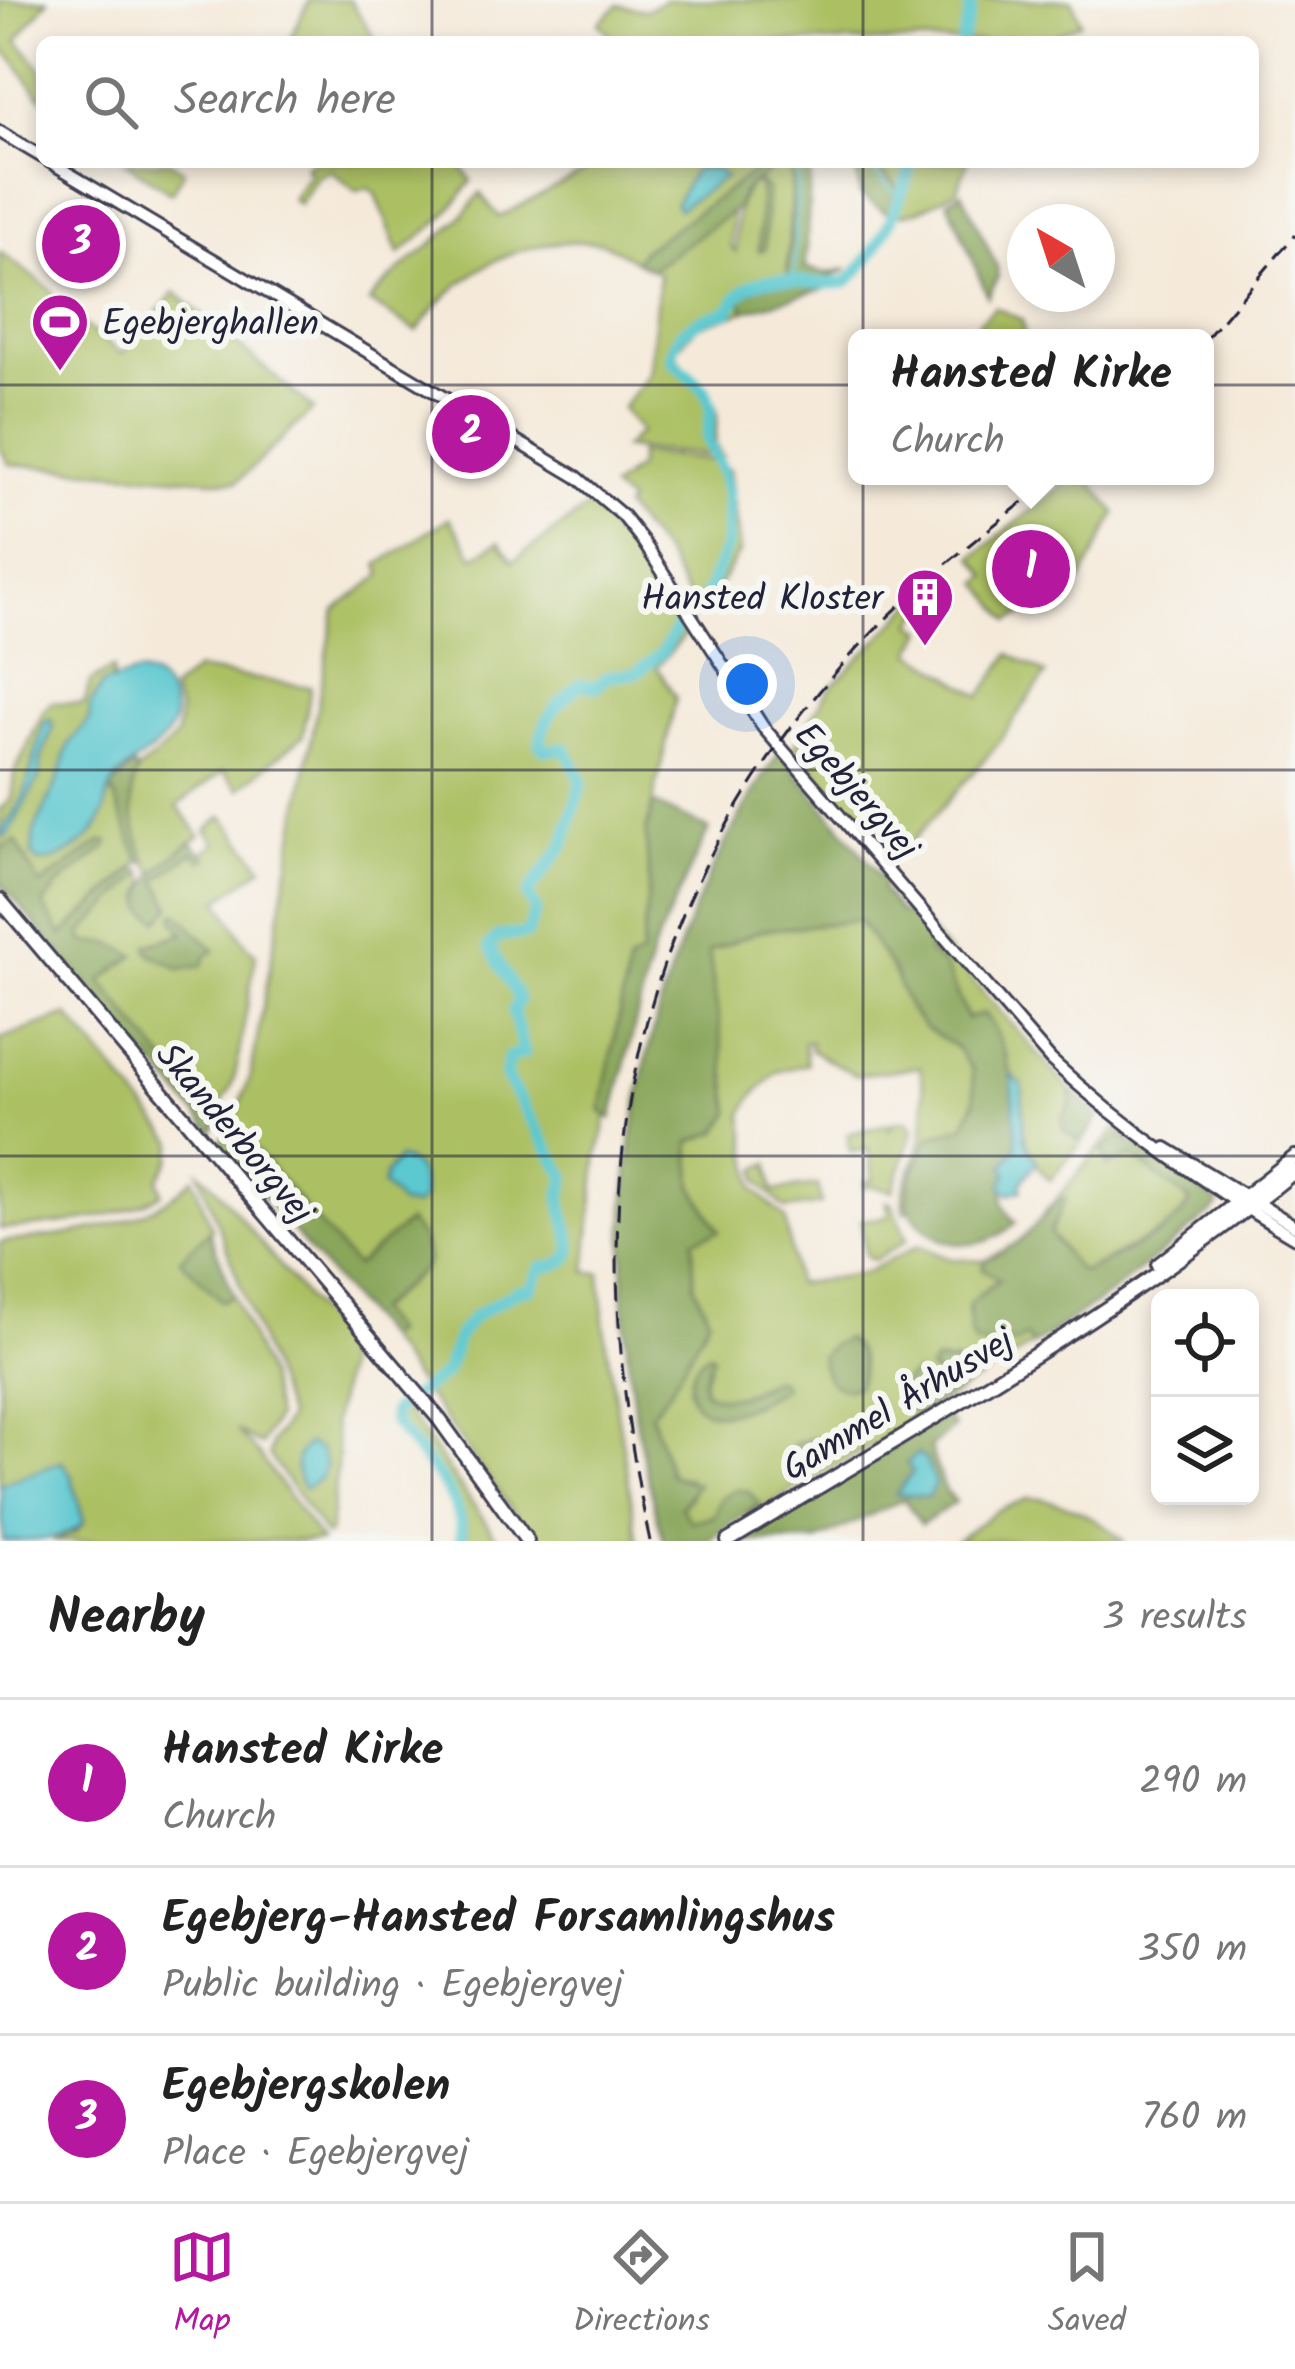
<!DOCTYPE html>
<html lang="en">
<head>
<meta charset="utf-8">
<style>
	:root { --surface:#fff; --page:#f6f6f6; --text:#222; --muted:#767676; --line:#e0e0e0; --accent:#b5179e }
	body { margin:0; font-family:Kalam,sans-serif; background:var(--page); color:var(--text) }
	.controls { position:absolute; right:36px; bottom:36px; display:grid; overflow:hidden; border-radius:18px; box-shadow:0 6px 18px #0003 }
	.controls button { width:108px; height:108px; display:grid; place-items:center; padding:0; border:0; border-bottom:3px solid var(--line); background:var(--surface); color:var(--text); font:60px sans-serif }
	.compass { position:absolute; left:1007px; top:204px; width:108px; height:108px; border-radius:50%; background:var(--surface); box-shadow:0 6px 18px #0003; rotate:321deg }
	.you { position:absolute; left:747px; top:684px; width:42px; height:42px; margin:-30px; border:9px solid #fff; border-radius:50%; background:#1a73e8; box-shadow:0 0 0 18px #1a73e833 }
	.badge { display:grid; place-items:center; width:78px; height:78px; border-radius:50%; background:var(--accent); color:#fff; font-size:39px; font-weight:700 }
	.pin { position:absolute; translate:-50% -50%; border:6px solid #fff; box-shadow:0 3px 12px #0006 }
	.popup { position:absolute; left:848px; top:329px; width:366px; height:156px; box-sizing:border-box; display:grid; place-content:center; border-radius:18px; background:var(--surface); filter:drop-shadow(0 3px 9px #0005); font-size:39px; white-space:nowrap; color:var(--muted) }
	.popup b { font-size:45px; color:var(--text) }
	.popup::after { content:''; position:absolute; left:50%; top:100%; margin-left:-24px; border:24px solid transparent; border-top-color:var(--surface) }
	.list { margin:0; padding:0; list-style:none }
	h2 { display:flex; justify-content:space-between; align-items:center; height:156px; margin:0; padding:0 48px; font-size:51px }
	h2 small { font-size:39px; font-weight:400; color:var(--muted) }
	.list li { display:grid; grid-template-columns:78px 1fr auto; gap:36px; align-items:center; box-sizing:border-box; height:168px; padding:0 48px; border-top:3px solid var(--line) }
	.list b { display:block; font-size:45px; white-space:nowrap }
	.list p { margin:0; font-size:39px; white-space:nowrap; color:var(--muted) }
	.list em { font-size:39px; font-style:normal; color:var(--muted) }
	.icon { flex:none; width:66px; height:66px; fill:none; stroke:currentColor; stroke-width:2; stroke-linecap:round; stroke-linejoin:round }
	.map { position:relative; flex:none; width:1295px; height:1541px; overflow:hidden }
	.search { position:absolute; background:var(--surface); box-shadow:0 6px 18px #0003; left:36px; right:36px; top:36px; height:132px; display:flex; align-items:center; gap:30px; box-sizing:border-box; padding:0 42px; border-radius:18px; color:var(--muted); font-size:45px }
	.sheet { height:660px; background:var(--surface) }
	nav { display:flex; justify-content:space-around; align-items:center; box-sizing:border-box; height:168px; border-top:3px solid var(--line); background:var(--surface); font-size:33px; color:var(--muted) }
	nav a { display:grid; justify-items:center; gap:6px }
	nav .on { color:var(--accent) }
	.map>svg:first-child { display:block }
	.green { fill:#acc064; stroke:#677150; stroke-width:3; fill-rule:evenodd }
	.forest { fill:#89a65a; stroke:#56644a; stroke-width:3 }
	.water { fill:#5bc8cf; stroke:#3e7585; stroke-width:3 }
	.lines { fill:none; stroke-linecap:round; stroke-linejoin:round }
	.stream { stroke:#5bc8cf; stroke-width:3 }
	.river { stroke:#5bc8cf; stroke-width:12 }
	.tertiary-casing { stroke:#424053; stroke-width:16 }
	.secondary-casing { stroke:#424053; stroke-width:18 }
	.tertiary { stroke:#fff; stroke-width:10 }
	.secondary { stroke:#fff; stroke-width:12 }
	.rail { stroke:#22223b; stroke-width:3; stroke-dasharray:18 9; stroke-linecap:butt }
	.grid { fill:none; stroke:#22223b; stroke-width:3; stroke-opacity:0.55 }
	.labels { text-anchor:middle; stroke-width:12; stroke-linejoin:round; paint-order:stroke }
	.poi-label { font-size:36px; fill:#22223b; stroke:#f6f6f2; text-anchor:start }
	.street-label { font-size:36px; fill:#22223b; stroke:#f6f6f2 }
</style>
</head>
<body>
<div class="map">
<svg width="1295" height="1541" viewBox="0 0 1295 1541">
	<rect width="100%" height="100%" fill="#f6f6f2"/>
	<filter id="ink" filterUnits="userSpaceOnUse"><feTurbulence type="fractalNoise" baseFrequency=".00833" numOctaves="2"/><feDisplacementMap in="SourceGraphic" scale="24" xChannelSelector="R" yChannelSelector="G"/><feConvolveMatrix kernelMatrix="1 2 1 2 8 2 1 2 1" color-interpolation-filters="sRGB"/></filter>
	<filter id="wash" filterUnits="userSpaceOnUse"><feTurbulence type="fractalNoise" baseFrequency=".004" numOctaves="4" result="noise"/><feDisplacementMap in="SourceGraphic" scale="48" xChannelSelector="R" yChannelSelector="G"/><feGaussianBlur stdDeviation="2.7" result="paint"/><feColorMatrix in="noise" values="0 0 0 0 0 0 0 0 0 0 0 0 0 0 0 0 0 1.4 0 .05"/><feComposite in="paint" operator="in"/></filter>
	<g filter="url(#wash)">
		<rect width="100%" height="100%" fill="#f5eada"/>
		<path class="green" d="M0 0H48L17 40 42 69V98C25 82 19 60 0 48Z
			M309 0H350L377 42H289Z
			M665 0H1072L1081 22 1043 42H616L599 23 618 5 645 10Z
			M125 162H170L184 171 171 193Z
			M310 162H458L472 181 445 216 399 254 376 194 368 188 356 191 330 170 317 177 299 204 292 199 310 172 305 168Z
			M603 162H768L642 251 635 261C625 255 613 247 602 243 594 241 583 242 574 242 508 243 454 277 417 331L369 302C402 260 451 238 480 193L499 217Z
			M781 162 792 165 787 283 760 286 741 298 745 311 696 327 675 351C684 373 708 382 716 408 721 426 708 439 722 456L623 448 640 432 622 408 649 374 659 274 651 269 732 211 731 248 736 252C737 195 735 196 781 162Z
			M869 162H968L957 190C936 201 912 219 889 214L897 189Z
			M0 252 51 290 59 306 122 354 175 292 313 409 237 482 9 464 0 448Z
			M995 307 1022 320 1025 338H978L979 322Z
			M638 453 711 460 729 470 740 551 702 613 683 590 666 557 624 508 628 502 611 489 638 467Z
			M1075 476H1086L1116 513 1081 581 1010 621 980 583 988 576 973 557Z
			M594 503 630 545 685 635 657 667 676 698 646 833 649 885 641 957 601 1109 607 1116 597 1161 586 1272 600 1273 606 1342 638 1541H535L384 1338 392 1333 375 1311 424 1268 408 1222 355 1267 233 1124 250 1077 335 610 382 575 378 565 449 518 474 557 499 542 513 561Z
			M925 592 933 597 913 623 924 631 912 652 981 696 1010 654 1046 674 993 750 900 855 892 857 794 747 829 689Z
			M113 668V678L96 694 89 720 69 744 59 778 34 832 32 855 98 826 111 788 140 862 62 935 43 905 60 883 107 847 102 841 40 885 16 842 0 848V809L11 799 14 774 44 710 52 702 84 704 90 682Z
			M196 670 311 687 303 736 239 789 223 771 177 806 200 835 154 873C137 849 117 793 140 769 152 757 167 749 177 735L179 710 171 690Z
			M223 816 263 867 219 900 247 946 256 954 236 1071 231 1088 212 1119 100 981 134 956 106 943 85 944 80 933 143 872 147 883 142 896 144 909 159 921 171 907 157 880 194 852 206 857 203 853 216 843 206 830ZM173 918 214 951 179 969 170 959 152 955 149 945 184 933Z
			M858 921C869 936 882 952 892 968 900 982 903 999 912 1012 924 1031 941 1035 956 1048 981 1068 979 1102 964 1127L929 1137 907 1201 910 1209 905 1212C897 1187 914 1170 920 1146 927 1119 925 1094 920 1067L856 1075 811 1050 810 1042 804 1043 807 1064 777 1072 752 1097 743 1114 754 1189 785 1218 796 1284 864 1273 918 1246 951 1259 985 1260 983 1269 999 1279 978 1296 968 1312 972 1324 1005 1340 1026 1337 1033 1345 884 1439 747 1516 759 1503 691 1522 681 1507 691 1496 689 1479 670 1475 651 1413 670 1390 709 1318 694 1285 693 1239 718 1230 693 1186 690 1141 718 1132 731 1112 708 951 762 930ZM935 1362H957L947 1395 902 1403 905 1381 917 1373 922 1380 920 1393 931 1394 941 1381 929 1370ZM710 1365 703 1379 704 1391C728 1405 752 1391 773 1379L775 1392 722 1414 688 1389Z
			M932 935 1072 1092 1071 1105 1062 1118 1064 1130 1082 1142 1050 1180C1021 1154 1022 1111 1011 1074L1009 1078 1007 1055 968 1019 945 967 928 952Z
			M68 1015 174 1142 171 1158 158 1180 162 1193C123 1220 47 1226 0 1229V1039Z
			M907 1121 914 1128 893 1191 869 1185 865 1188 864 1182 873 1179 869 1150 850 1152 848 1134 892 1123 888 1130 895 1122Z
			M1117 1128 1132 1137 1125 1140 1132 1156 1191 1201 1174 1224 1084 1272 1077 1269 1050 1233 1065 1199 1054 1202 1041 1217Z
			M769 1163 773 1191 818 1185 821 1204 786 1209 759 1183 757 1169Z
			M199 1172 212 1183 342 1342 344 1368 333 1424 338 1456 330 1532 326 1536 269 1455 272 1442 288 1418Z
			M193 1178 212 1229 180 1259 221 1300 234 1296 267 1377 276 1417 261 1445 236 1430 259 1455 321 1541H53L76 1532 84 1523 71 1475 62 1462 0 1486V1242C68 1235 144 1230 193 1178Z
			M887 1202 892 1203 907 1240 876 1259H869L865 1254 861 1220 889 1217Z
			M402 1409 407 1412 499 1541H466C474 1503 420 1451 396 1422V1415Z
			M1029 1498C1062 1499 1100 1518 1124 1541H956L996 1511Z"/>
		<path class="forest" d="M768 162H781L757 181 767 189 765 249 759 251 760 185 753 183 742 193 737 208 651 269 635 261 642 251Z
			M790 162H811L806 268 827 273 848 269 825 279 826 288 745 311 740 298 760 286 787 282 793 205Z
			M819 162H873L898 187 889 214 860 195 856 167Z
			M962 192 997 267 998 277 988 297 948 201Z
			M780 751 885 882 882 890 900 913H915L932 935 928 952 945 967 967 1019 984 1013C1011 1049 1018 1103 1017 1148 1006 1159 1010 1162 1007 1176 1002 1196 999 1207 1016 1222 990 1248 948 1254 922 1225 915 1219 908 1210 907 1201 906 1182 923 1155 929 1137L964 1126 975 1102 972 1070 956 1047 925 1028 910 1010 892 969 859 921 762 930 709 951 731 1112 718 1132 690 1142 693 1186 719 1231 693 1240 694 1285 709 1318 670 1390 651 1413 670 1475 697 1484 681 1507 691 1521 714 1517 721 1498 736 1490 748 1491 759 1504 708 1541H664C584 1270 622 986 780 751Z
			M133 766 137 772C125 804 136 831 146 862H140L111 788Z
			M653 803 709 829 653 949 612 1119 601 1110 629 962 641 956 649 885 646 833Z
			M16 841 40 885 103 841 108 842 107 847 60 883 43 905 62 935 136 868 143 872 81 934 85 943H109L135 955 101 981 217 1125 212 1132 0 883V848Z
			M191 842 207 858 202 861 193 852 157 880 171 907 159 921 144 909C139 877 169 861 191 842Z
			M177 912 215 951 206 956 202 966 179 969C169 959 155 960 148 950V945L184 934 173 917Z
			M1072 1092 1100 1116 1082 1142 1064 1131 1062 1118 1071 1105Z
			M233 1124 355 1266 408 1222 421 1237 428 1259 424 1268 375 1311 393 1333 384 1338 218 1144Z
			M1119 1136 1158 1157 1218 1202 1217 1208 1111 1293 1033 1345 1026 1337 1013 1345 1005 1340 993 1347 974 1343 970 1333 969 1304 999 1280 982 1268 985 1260 1020 1241 1061 1198 1065 1199 1050 1233 1077 1269 1084 1272C1115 1256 1177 1233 1190 1201L1132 1156 1107 1166 1103 1150Z
			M209 1231 234 1296 221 1301 180 1259Z
			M845 1339C863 1350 864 1367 858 1386 835 1394 823 1379 821 1357L831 1345Z
			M709 1353 713 1356 703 1379 704 1391C728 1405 752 1391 773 1379L780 1380 783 1387C766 1398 741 1413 720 1413 683 1415 681 1369 709 1353Z
			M935 1362 963 1364 966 1382 918 1414 911 1413 902 1403 905 1380 917 1373 922 1380 920 1393 931 1394 941 1381 937 1374 929 1370Z
			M945 1416 954 1427 930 1447 943 1487 955 1502 921 1525 904 1499 816 1541H741Z
			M824 1438 836 1448 837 1455 791 1479 785 1473 792 1445 808 1439Z"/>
		<path class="water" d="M714 168 725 177 678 209 675 204 694 170Z
			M138 673C151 674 160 680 167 692 193 739 138 753 116 779 106 791 107 809 100 823 90 841 60 862 39 862L32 855 34 832 59 778 69 744 89 720 90 706 102 684Z
			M51 719 53 728 42 756 39 778 7 836H4L1 833 24 796 44 723Z
			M1011 1074 1022 1085 1024 1138 1037 1162 1022 1181 1021 1190 1008 1194 1002 1185 1007 1173 1004 1166 1017 1147Z
			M398 1159C421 1162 422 1180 423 1199L416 1206 401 1205 382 1185 386 1173Z
			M308 1444 320 1450 326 1465 320 1479 304 1489C295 1475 291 1456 308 1444Z
			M917 1454 926 1460 935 1484 928 1497 896 1494 913 1472 907 1463Z
			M62 1462 71 1475 84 1523C64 1541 31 1541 3 1541L1 1484Z"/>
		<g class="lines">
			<path class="stream" d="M865 162 893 191
				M794 279 798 162"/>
			<path class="river" d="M962 42 971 9 967 0
				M461 1541C468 1497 416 1454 393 1421V1412L445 1373 459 1335 473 1317 518 1290 531 1288 541 1267C596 1264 560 1225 561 1196 562 1189 565 1184 566 1177L505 1076 509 1057 524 1053 513 1011 519 999 489 946 499 936 527 934 536 910 528 896 530 890 564 845 582 781 565 748 545 750 540 745C543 716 559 703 580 684L596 687 608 676 636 673 662 653 680 623 704 600 727 545 728 495 722 471 707 440 711 407 705 390 672 360C672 327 702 318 729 311 754 257 803 291 847 282 883 248 897 209 912 162"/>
		</g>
	</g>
	<g filter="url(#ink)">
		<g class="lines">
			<defs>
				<path id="tertiary" d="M0 132 42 157
					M50 162 577 477 623 516 642 540 763 727 1051 1060C1126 1130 1208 1186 1295 1238
					M1166 1148 1295 1226"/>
				<path id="secondary" d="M0 900 439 1419 527 1541
					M1158 1265 1295 1157
					M728 1541C921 1425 1120 1313 1295 1171"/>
			</defs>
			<use href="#tertiary" class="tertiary-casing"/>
			<use href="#secondary" class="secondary-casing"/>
			<use href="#tertiary" class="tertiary"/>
			<use href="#secondary" class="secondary"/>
			<path class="rail" d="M1205 340 1295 235
				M650 1541C575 1199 620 896 869 636 926 576 992 527 1056 476"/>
		</g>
	</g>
	<path class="grid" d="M432 0V42M863 0V42M432 162V1541M863 162V1541M0 385H1295M0 770H1295M0 1156H1295"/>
	<defs>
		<symbol id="stadium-pin" viewBox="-11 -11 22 30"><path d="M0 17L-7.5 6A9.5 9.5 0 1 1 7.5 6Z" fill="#b5179e" stroke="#f6f6f2"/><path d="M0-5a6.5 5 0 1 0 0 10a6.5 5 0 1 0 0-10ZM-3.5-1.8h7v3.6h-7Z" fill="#fff"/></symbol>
		<symbol id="building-pin" viewBox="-11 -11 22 30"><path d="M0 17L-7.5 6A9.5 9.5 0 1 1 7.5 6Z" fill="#b5179e" stroke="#f6f6f2"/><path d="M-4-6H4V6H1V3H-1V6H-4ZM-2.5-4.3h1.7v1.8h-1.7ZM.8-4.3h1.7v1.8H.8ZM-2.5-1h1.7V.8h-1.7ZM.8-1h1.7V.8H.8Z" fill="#fff"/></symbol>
	</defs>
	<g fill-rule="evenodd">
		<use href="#stadium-pin" x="27" y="289" width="66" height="90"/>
		<use href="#building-pin" x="892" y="564" width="66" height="90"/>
	</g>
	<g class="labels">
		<g class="poi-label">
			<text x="102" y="335">Egebjerghallen</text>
			<text x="883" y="610" text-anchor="end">Hansted Kloster</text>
		</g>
		<g class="street-label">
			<text transform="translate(858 790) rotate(49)" y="13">Egebjergvej</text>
			<text transform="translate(236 1132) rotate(50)" y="13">Skanderborgvej</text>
			<text transform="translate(897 1403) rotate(-31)" y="13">Gammel Århusvej</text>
		</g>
	</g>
</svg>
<div class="controls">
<button><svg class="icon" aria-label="locate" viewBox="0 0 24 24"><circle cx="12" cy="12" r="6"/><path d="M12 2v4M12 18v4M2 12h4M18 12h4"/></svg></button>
<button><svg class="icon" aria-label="layers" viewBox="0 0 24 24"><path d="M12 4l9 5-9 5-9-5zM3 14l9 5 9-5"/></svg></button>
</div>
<svg class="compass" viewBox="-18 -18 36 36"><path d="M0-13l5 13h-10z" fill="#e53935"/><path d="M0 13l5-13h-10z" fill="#767676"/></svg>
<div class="you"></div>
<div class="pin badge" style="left:1031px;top:569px">1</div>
<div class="popup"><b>Hansted Kirke</b>Church</div>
<div class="pin badge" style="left:471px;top:434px">2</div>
<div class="pin badge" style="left:81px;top:244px">3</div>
<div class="search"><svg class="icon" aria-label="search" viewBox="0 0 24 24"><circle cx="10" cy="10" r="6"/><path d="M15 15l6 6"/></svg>Search here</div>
</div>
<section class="sheet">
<h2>Nearby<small>3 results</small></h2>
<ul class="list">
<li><span class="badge">1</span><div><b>Hansted Kirke</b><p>Church</p></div><em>290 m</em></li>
<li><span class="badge">2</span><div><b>Egebjerg-Hansted Forsamlingshus</b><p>Public building · Egebjergvej</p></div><em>350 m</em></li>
<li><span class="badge">3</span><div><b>Egebjergskolen</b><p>Place · Egebjergvej</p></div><em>760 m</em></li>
</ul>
</section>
<nav>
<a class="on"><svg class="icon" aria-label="map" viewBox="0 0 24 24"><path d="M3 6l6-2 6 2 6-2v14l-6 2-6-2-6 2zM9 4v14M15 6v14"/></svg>Map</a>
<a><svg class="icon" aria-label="directions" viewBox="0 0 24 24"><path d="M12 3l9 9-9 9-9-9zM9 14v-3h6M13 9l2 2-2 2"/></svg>Directions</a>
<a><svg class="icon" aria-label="saved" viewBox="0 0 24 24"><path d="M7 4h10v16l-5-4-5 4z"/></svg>Saved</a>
</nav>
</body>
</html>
